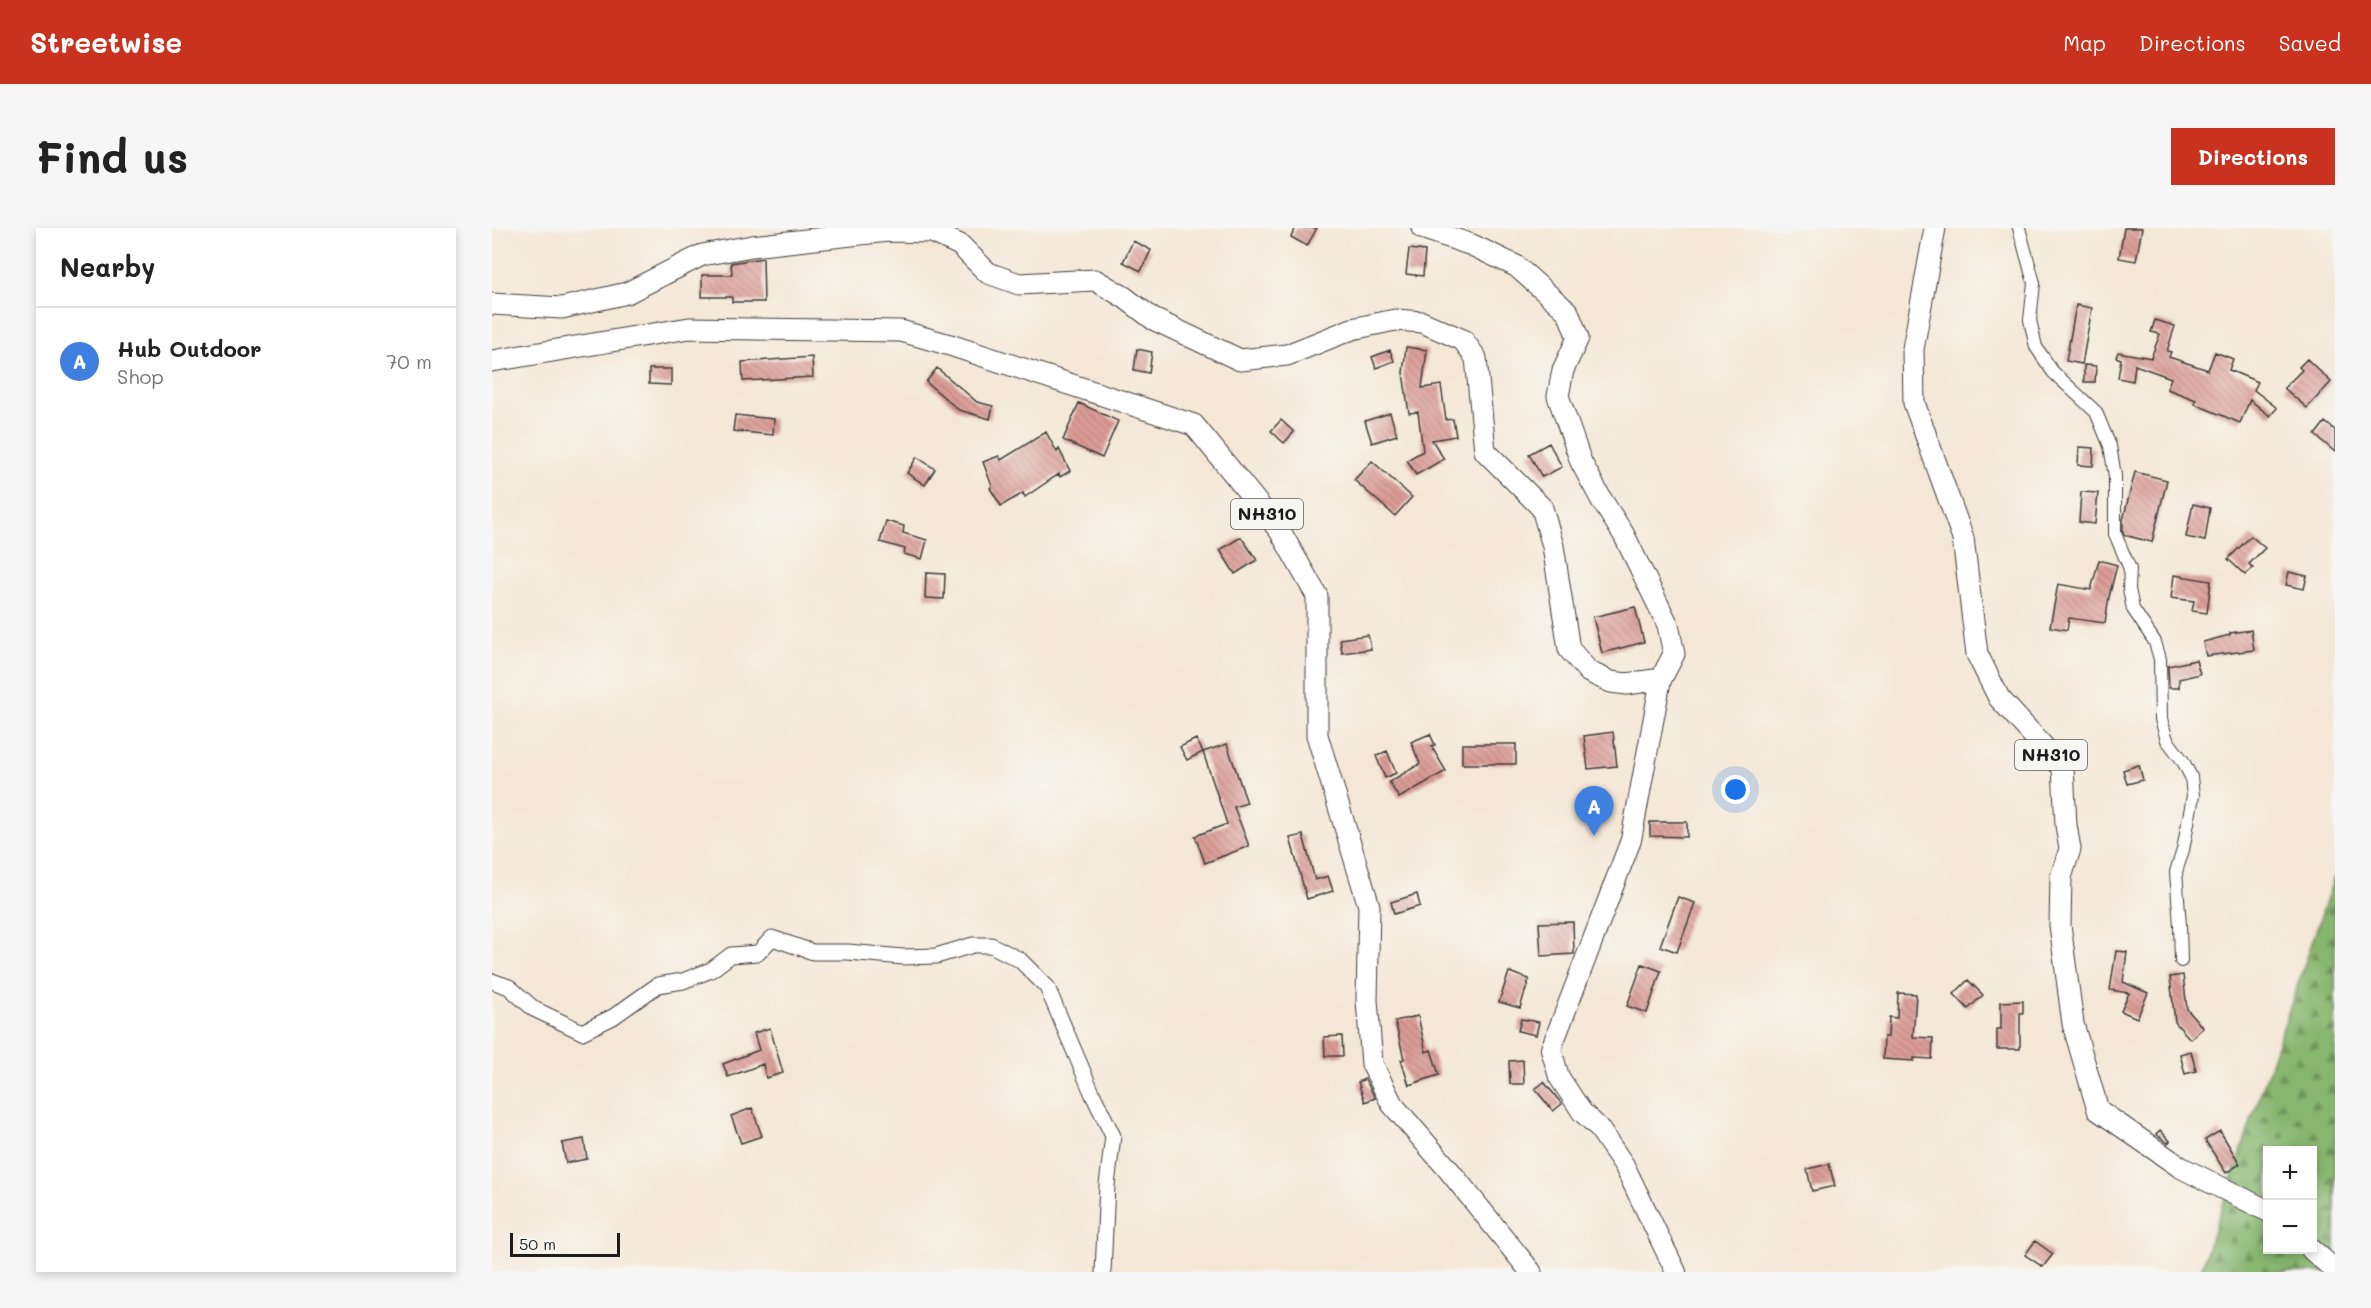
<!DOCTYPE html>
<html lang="en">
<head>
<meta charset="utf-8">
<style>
	:root { --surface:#fff; --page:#f6f6f6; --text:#222; --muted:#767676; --line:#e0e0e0; --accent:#c8321e }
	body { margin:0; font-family:Mali,sans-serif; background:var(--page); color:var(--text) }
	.controls { position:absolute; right:18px; bottom:18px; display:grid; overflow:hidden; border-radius:0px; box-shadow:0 3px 9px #0003 }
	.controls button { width:54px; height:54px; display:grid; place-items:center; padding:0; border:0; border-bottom:2px solid var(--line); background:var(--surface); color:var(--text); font:30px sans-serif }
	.scale { position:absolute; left:18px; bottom:15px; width:110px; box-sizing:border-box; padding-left:6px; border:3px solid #1c1c1c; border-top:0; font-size:16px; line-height:21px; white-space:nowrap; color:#1c1c1c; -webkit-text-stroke:4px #f6f6f2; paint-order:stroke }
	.you { position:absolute; left:1244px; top:562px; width:21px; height:21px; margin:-15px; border:4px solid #fff; border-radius:50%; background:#1a73e8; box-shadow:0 0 0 9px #1a73e833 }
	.badge { display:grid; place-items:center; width:39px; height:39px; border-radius:50%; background:var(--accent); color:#fff; font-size:20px; font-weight:700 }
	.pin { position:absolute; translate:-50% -50px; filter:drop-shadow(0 2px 3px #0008) }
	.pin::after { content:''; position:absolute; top:32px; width:21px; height:18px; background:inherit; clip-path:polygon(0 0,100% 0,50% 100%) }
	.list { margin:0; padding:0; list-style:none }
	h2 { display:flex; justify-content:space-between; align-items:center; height:78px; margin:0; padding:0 24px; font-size:26px }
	h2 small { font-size:20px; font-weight:400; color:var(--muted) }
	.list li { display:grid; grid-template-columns:39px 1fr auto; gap:18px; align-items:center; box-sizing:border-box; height:108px; padding:0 24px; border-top:2px solid var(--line) }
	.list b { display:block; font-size:22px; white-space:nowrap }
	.list p { margin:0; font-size:20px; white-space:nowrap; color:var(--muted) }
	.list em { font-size:20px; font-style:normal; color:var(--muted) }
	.map { position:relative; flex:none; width:1843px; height:1044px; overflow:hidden; border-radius:0px }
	header { display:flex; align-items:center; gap:36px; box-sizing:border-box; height:84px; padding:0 30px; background:var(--accent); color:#fff }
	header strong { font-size:28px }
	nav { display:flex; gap:33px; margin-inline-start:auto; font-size:21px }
	.intro { display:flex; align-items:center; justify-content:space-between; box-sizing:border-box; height:144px; padding:0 36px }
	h1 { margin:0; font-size:42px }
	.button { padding:15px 27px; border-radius:0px; background:var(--accent); color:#fff; font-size:21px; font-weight:700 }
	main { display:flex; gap:36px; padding:0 36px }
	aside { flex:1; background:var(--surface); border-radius:0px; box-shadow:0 3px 9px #0003 }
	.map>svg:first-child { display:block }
	.forest { fill:url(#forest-firs); stroke:#526945; stroke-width:1.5; fill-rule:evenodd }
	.building { fill:url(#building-back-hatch) }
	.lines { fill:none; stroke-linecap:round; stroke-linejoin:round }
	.minor-casing { stroke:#3c3a38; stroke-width:14 }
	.tertiary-casing { stroke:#3c3a38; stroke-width:17 }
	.primary-casing { stroke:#3c3a38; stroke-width:22 }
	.trunk-casing { stroke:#3c3a38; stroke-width:23 }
	.minor { stroke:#fff; stroke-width:12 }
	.tertiary { stroke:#fff; stroke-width:15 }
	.primary { stroke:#fff; stroke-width:20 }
	.trunk { stroke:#fff; stroke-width:21 }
	.labels { text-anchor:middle; stroke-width:6; stroke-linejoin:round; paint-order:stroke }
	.shield { fill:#f6f6f2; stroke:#5d5d5c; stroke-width:1.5 }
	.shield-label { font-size:18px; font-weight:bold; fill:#1c1c1c }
</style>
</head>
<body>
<header>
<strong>Streetwise</strong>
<nav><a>Map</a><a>Directions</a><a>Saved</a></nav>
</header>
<div class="intro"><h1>Find us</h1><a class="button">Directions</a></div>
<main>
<aside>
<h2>Nearby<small></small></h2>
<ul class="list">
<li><span class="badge" style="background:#3f7fe0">A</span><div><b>Hub Outdoor</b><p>Shop</p></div><em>70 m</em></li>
</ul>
</aside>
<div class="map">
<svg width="1843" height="1044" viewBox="0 0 1843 1044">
	<defs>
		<pattern id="forest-firs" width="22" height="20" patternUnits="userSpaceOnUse" patternTransform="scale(1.5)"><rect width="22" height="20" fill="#87b66e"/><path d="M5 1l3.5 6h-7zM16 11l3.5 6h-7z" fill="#6e935a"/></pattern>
		<pattern id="building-back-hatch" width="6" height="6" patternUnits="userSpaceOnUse" patternTransform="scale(1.5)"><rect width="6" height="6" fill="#dc9c95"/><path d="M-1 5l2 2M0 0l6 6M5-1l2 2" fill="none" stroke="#b27e79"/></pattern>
	</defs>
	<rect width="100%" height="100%" fill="#f6f6f2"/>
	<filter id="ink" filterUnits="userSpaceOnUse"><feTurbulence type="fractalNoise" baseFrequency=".0167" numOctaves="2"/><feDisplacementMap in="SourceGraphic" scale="12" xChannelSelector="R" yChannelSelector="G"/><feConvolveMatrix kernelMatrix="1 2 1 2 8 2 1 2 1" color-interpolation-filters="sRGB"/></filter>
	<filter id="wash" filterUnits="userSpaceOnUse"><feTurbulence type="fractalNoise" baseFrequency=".008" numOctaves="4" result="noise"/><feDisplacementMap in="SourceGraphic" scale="24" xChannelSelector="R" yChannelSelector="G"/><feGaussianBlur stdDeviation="1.35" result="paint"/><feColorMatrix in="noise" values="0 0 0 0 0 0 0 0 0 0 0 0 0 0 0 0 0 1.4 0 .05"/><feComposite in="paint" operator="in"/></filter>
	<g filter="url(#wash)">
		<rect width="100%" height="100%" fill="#f4e7d5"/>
		<path class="forest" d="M1843 647V1044H1708ZM1776 922H1820V1022H1776Z"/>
		<g id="blocks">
			<path class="building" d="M804 0H825L815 18 799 9Z
				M1632 0H1650L1644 33 1627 30Z
				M641 13 659 22 649 43 631 34Z
				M917 21 933 23 931 48 914 46Z
				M271 30 272 74H240V69H210V47H240L239 35Z
				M1584 77 1600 80 1590 136 1574 133Z
				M1663 92 1683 98 1675 123 1679 124 1677 129 1716 142 1723 124 1741 131 1737 142 1766 154 1762 162 1785 180 1778 188 1758 172 1748 195 1703 176 1704 172 1675 161 1679 150 1643 137 1641 153 1626 150 1629 131 1624 129 1626 124 1659 130 1668 106 1659 104Z
				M914 119 935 122 930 160 949 157 954 192 961 191 964 208 940 212 952 231 924 247 915 232 931 223 926 184 917 185 911 145Z
				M645 121 660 124 657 145 642 142Z
				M898 122 902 133 884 140 880 129Z
				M320 129 321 149 251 153 250 134Z
				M1815 131 1839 154 1815 180 1792 160 1810 142 1807 139Z
				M1592 137 1604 138 1603 154H1592Z
				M445 140 485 174 501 178 498 191 467 182 434 154Z
				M157 141H179V157L157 156Z
				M587 175 626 193 610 230 571 212Z
				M898 185 905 207 880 215 873 193Z
				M243 187 282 191 281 207 241 203Z
				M789 192 802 204 792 215 779 203Z
				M1833 194 1843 202V224L1823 207Z
				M554 204 565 224 567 221 578 243 568 249 567 246 533 269 531 265 509 278 498 260 500 258 491 234 507 228 509 232Z
				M1057 215 1070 239 1050 249 1037 226Z
				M1587 219 1602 220 1601 238 1586 237Z
				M425 229 443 241 433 257 415 245Z
				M880 233 920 269 903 288 862 252Z
				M1643 244 1675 252 1660 314 1632 307 1631 304V292Z
				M1589 264 1606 265 1603 296 1587 294Z
				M1701 276 1718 280 1713 313 1694 309Z
				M394 293 412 298 411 305 435 312 430 331 412 326 413 321 388 314Z
				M1759 308 1773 320 1757 336 1761 340 1753 347 1736 331Z
				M749 309 765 332 743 346 728 322Z
				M1607 332 1625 337 1617 369 1613 395 1577 390 1575 402 1558 399 1566 356 1599 362Z
				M1797 344 1815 348 1812 361 1794 357Z
				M434 345 453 346 452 371 433 370Z
				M1682 347 1719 353 1715 385 1700 383 1702 373 1679 370Z
				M1143 379 1152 414 1110 425 1101 389Z
				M1759 402 1762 422 1714 428 1711 414 1738 407V405Z
				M876 407 879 421 850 425 848 411Z
				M1704 432 1708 446 1687 451V460H1677L1676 438Z
				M1121 504 1125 538 1096 541 1092 508Z
				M938 506 943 517 939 518 954 543 907 570 897 554 928 536 919 514Z
				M704 511 711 524 695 532 688 519Z
				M735 516 755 575 742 579 757 618 713 635 703 608 735 596 711 524Z
				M970 516H1024V536H970Z
				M895 523 904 545 893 550 884 528Z
				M1647 537 1651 552 1635 556 1631 542Z
				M1158 594H1195V609L1158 608Z
				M811 607 823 652 836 648 841 663 815 671 798 610Z
				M925 666 928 678 902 686 899 674Z
				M1186 669 1203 675 1185 724 1168 718Z
				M1081 694 1082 726 1049 728 1047 695Z
				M1624 723 1635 724 1631 754 1656 765 1645 790 1629 783 1637 765 1618 762Z
				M1150 736 1169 743 1155 785 1135 778Z
				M1017 744 1037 751 1028 780 1007 774Z
				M1691 747 1695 781 1711 800 1698 811 1683 794 1678 749Z
				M1476 752 1491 767 1476 781 1462 766Z
				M1406 765 1424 766 1421 809 1441 810 1440 831 1422 830V833L1391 831 1392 809H1396L1397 789 1405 790Z
				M1531 773V785H1528V821H1505V801H1509V774Z
				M926 788 934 824 939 822 947 847 917 857 909 832 912 831 903 793Z
				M1029 791 1047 794 1044 807 1026 803Z
				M278 800 291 845 274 850 271 836 236 849 231 836 267 822 262 805Z
				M850 808 851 828H833L832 809Z
				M1699 823 1704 843 1693 846 1688 826Z
				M1031 832 1032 856H1018L1017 833Z
				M873 851 883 870 873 874 866 854Z
				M1052 854 1070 876 1061 883 1043 861Z
				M260 880 270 908 249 915 239 888Z
				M1668 902 1678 913 1676 915 1664 906Z
				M1728 903 1748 936 1734 945 1713 912Z
				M92 911 95 931 74 935 70 915Z
				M1337 936 1343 958 1320 963 1315 941Z
				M1543 1013 1561 1026 1551 1039 1533 1027Z"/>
		</g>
	</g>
	<g filter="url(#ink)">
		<use href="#blocks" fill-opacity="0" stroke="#3c3a38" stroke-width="1.5"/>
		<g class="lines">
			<defs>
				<path id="minor" d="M1527 0 1542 55 1538 92 1544 119 1561 144 1604 184 1618 218 1623 248V306L1638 341 1637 361 1641 381 1663 414 1668 431 1669 491 1675 512 1691 533 1699 549 1701 568 1691 622 1684 644 1688 697 1689 733"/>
				<path id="tertiary" d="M0 753 17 759 42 781 90 804 121 789 166 757 191 753 219 742 239 727 266 725 280 710 321 724H356L411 729 444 728 481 717H499L528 732 555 759 601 867 621 908 615 957 611 1044"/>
				<path id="primary" d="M1169 451 1139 612 1059 821 1067 849 1090 884 1106 899 1132 937 1184 1044"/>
				<path id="trunk" d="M1443 0 1421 121 1422 175 1471 310 1485 426 1507 470 1571 540 1574 597 1578 621 1569 649 1568 697 1581 796 1606 882 1688 939 1776 983
					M0 76 70 80 135 65 210 27 260 18 396 3 440 4 468 17 496 45 527 56 603 52 632 69 661 91 748 132 795 127 860 101 903 92 930 94 971 112 984 130 993 223 1050 280 1061 318 1077 421 1097 444 1119 454 1135 456 1169 451 1182 426 1176 397 1132 307 1109 271 1089 234 1066 168 1071 142 1086 110 1076 84 1024 38 980 17 930 0
					M0 133 197 100 409 103 458 117 702 197 788 303 825 368V507L877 678 875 772 880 836 900 876 956 941 1039 1044
					M1820 1022 1843 1042"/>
			</defs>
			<use href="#minor" class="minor-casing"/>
			<use href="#tertiary" class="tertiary-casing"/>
			<use href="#primary" class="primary-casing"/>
			<use href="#trunk" class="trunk-casing"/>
			<use href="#minor" class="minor"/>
			<use href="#tertiary" class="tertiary"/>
			<use href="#primary" class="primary"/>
			<use href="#trunk" class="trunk"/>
		</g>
	</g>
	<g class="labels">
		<g class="shield">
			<rect x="739" y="271" width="72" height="30" rx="4.5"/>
			<rect x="1523" y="512" width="72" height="30" rx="4.5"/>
		</g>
		<g class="shield-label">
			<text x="775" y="292">NH310</text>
			<text x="1559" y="533">NH310</text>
		</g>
	</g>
</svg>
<div class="controls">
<button>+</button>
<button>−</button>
</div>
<div class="scale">50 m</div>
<div class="you"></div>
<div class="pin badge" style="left:1102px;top:608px;background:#3f7fe0">A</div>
</div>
</main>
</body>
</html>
